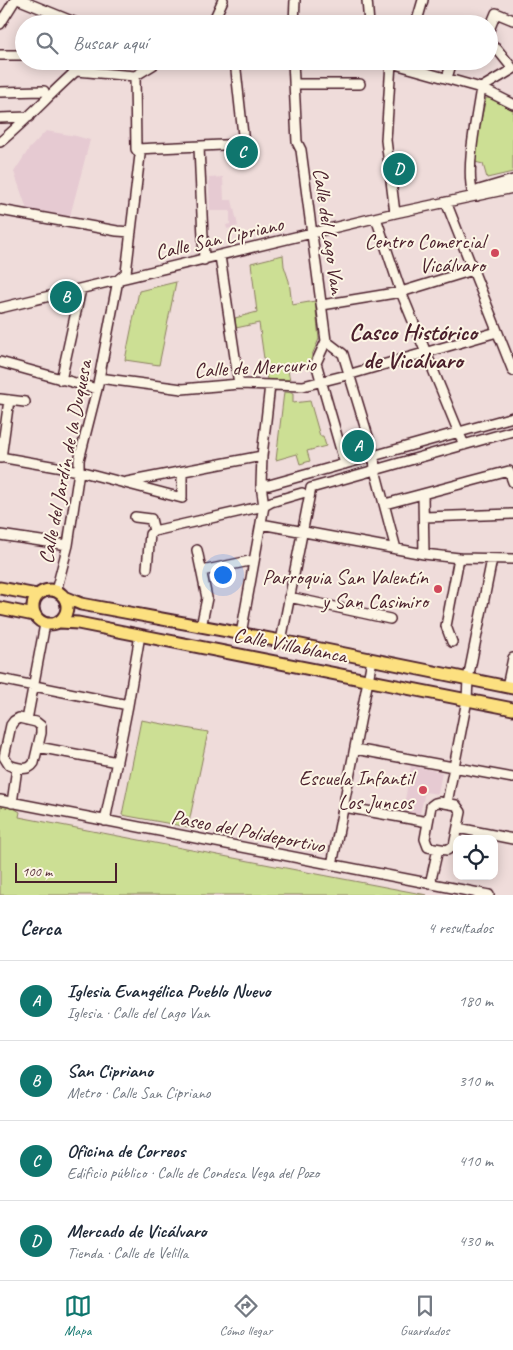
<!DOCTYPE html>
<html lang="es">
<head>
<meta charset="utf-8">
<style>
	:root { --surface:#fff; --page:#f2f2f3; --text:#1f2937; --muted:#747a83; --line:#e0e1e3; --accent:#0f766e }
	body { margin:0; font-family:Caveat,sans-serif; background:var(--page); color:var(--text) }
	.controls { position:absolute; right:15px; bottom:15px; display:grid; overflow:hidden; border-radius:10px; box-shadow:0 2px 12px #0003 }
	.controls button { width:45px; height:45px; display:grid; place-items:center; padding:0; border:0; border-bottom:1px solid var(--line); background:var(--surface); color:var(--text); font:25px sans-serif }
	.scale { position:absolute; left:15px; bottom:12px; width:102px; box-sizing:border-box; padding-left:5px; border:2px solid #4a1f2b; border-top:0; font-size:14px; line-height:18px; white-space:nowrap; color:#4a1f2b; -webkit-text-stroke:4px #fcf5e5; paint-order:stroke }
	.you { position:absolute; left:222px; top:574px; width:18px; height:18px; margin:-12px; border:4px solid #fff; border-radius:50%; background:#1a73e8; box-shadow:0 0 0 8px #1a73e833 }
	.badge { display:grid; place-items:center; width:32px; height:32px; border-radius:50%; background:var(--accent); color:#fff; font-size:16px; font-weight:700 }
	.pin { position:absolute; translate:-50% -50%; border:2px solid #fff; box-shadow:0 1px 5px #0006 }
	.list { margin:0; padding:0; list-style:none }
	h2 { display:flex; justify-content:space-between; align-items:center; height:65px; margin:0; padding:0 20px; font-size:21px }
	h2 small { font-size:16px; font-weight:400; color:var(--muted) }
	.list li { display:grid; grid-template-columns:32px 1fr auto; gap:15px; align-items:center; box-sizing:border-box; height:80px; padding:0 20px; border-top:1px solid var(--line) }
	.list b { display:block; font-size:19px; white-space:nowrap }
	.list p { margin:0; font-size:16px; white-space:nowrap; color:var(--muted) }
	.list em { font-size:16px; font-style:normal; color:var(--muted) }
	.icon { flex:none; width:28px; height:28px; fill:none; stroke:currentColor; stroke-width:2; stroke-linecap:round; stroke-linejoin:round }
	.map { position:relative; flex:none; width:513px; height:895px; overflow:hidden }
	.search { position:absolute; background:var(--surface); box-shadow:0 2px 12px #0003; left:15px; right:15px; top:15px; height:55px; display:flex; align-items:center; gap:12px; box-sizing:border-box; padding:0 18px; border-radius:28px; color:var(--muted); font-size:19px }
	.sheet { height:385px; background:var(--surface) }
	nav { display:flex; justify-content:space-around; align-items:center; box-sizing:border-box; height:70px; border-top:1px solid var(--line); background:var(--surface); font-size:14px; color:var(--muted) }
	nav a { display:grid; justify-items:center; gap:2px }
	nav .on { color:var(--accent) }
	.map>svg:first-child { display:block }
	.built { fill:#e6cad2 }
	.green { fill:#ccdf94; stroke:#8b7f60 }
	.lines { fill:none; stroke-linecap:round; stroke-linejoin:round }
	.minor-casing { stroke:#4a1f2b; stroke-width:12 }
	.major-casing { stroke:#4a1f2b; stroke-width:15 }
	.minor { stroke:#fcf5e5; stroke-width:9 }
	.major { stroke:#fce080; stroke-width:11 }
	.poi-dot { fill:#d1495b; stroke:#fcf5e5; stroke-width:2 }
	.labels { text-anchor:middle; stroke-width:4; stroke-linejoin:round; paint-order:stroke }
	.street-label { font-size:21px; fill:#4a1f2b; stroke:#fcf5e5 }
	.poi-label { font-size:21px; fill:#4a1f2b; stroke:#fcf5e5; text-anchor:end }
	.quarter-label { font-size:24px; font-weight:bold; fill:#4a1f2b; stroke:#fcf5e5 }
</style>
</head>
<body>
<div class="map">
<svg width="513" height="895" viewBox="0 0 513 895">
	<rect width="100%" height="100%" fill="#efdcda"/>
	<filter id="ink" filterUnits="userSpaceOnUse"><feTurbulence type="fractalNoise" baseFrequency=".02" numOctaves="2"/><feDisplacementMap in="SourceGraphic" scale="10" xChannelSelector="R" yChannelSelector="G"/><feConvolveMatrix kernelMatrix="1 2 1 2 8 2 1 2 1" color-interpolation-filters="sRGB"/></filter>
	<g filter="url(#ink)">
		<path class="built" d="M46 131 76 136 90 140 70 216 27 209 14 172 29 149Z
			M223 177 224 200H232L238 226 227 229 226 225 230 224V211H210L209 178Z
			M411 766 442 772 438 794 425 792 420 814 403 811Z"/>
		<path class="green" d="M486 98 494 99 513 110V172L487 178 483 164 475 162 476 142Z
			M283 255 284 266 289 281 292 305 315 301 319 339 312 355 310 365 288 371 290 380H267L259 323 236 328 235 318 257 312 251 263Z
			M176 282 159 365 125 360 139 291Z
			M284 392 293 393V403L310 401 320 436H323L326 446 307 451 310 461 300 464 297 454 276 460Z
			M141 720 208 732 188 827 122 815Z
			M0 805 12 807 20 812 19 817 427 895H0Z"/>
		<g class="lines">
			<defs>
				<path id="minor" d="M20 0 79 24
					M367 0 369 24
					M0 24 15 0
					M212 24 223 0
					M294 24 295 0
					M416 24 423 0
					M489 30 496 13 513 20
					M489 44 497 49 513 69
					M0 55H21
					M293 61 297 142 301 150 326 341
					M384 61 481 88 513 104
					M391 63 386 140 395 213
					M135 76 153 65 154 61
					M447 78 452 61
					M294 84H360
					M481 88 513 69
					M0 92 44 91
					M0 118 29 117
					M0 142C27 120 50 94 76 71L135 76
					M199 147 204 260
					M136 149 244 144 235 61
					M479 190 513 180
					M477 196 473 194C465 170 477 115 481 88
					M446 202 513 371
					M0 210 117 231 131 232
					M376 218 401 292 464 445
					M220 256 239 384
					M322 305 401 292 473 270
					M0 308 395 213 513 188
					M326 341 343 354 374 456 375 470 396 549
					M326 341 316 363 345 464
					M0 362 97 389
					M99 378 182 389 239 384 303 386 351 374 497 332
					M61 380 81 289
					M0 399 25 402
					M0 457 79 471 182 498V472
					M1 458 9 400
					M127 482 262 456
					M261 485 262 456 270 385
					M311 488 513 431
					M423 495 424 554
					M385 504 509 471 513 482
					M135 517 151 519 154 531
					M424 517 513 514
					M261 524 424 554 459 558 513 559
					M0 535 68 545
					M197 550 207 598 201 627
					M147 568 150 534 154 531 264 506 271 502 302 493
					M202 571 254 560
					M56 591 68 545 79 471V460L97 389 118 280 126 273 140 155 136 149 135 76
					M289 597 390 619
					M241 634 264 506 261 485H269L513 417
					M281 641 311 488
					M452 642 446 626 459 558
					M0 679 128 705
					M507 687 513 658
					M19 718 36 722 41 726V733L34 763C28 772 18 768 9 765L4 757 11 725 14 721Z
					M27 720 45 624
					M38 747 117 762
					M355 749 513 778
					M0 800 489 895
					M439 802 456 805 461 812 454 846 447 850 428 847 425 839 431 806 435 803Z
					M12 803 17 768
					M447 803 467 700 468 679 492 559
					M344 807 428 822
					M105 821 128 705 140 635
					M458 828 513 839
					M332 865 372 660
					M430 884 438 849"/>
				<path id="major" d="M0 588 37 595
					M33 607a17 17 0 1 1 34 0a17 17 0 1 1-34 0Z
					M64 597 81 604 281 641 513 688
					M0 608 34 615
					M60 622 78 623 513 709"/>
			</defs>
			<use href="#minor" class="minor-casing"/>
			<use href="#major" class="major-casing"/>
			<use href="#minor" class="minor"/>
			<use href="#major" class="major"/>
		</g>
	</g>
	<g class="poi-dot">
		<circle cx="495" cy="253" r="5"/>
		<circle cx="438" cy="589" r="5"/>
		<circle cx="423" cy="790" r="5"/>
	</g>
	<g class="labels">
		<g class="street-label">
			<text transform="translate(329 231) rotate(82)" y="7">Calle del Lago Van</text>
			<text transform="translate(219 238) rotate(-13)" y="7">Calle San Cipriano</text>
			<text transform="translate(255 367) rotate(-3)" y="7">Calle de Mercurio</text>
			<text transform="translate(65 462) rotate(-79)" y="7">Calle del Jardín de la Duquesa</text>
			<text transform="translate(290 645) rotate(11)" y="7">Calle Villablanca</text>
			<text transform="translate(248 831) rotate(11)" y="7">Paseo del Polideportivo</text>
		</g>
		<g class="poi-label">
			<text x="485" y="248">Centro Comercial<tspan x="485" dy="24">Vicálvaro</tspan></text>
			<text x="428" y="584">Parroquia San Valentín<tspan x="428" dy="24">y San Casimiro</tspan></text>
			<text x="413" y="785">Escuela Infantil<tspan x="413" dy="24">Los Juncos</tspan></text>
		</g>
		<g class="quarter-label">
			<text x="413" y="340">Casco Histórico<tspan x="413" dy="28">de Vicálvaro</tspan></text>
		</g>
	</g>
</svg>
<div class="controls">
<button><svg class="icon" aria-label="locate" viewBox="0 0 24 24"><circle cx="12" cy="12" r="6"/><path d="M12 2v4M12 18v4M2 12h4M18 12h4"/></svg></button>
</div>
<div class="scale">100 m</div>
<div class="you"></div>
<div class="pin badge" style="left:358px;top:446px">A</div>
<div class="pin badge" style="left:66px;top:297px">B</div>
<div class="pin badge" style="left:242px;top:152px">C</div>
<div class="pin badge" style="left:399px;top:169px">D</div>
<div class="search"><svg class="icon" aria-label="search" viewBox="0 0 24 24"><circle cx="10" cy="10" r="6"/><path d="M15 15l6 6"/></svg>Buscar aquí</div>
</div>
<section class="sheet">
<h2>Cerca<small>4 resultados</small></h2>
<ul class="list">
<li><span class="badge">A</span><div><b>Iglesia Evangélica Pueblo Nuevo</b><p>Iglesia · Calle del Lago Van</p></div><em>180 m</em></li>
<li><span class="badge">B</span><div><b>San Cipriano</b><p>Metro · Calle San Cipriano</p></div><em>310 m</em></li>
<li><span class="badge">C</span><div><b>Oficina de Correos</b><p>Edificio público · Calle de Condesa Vega del Pozo</p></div><em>410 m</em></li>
<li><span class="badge">D</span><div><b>Mercado de Vicálvaro</b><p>Tienda · Calle de Velilla</p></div><em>430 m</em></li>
</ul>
</section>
<nav>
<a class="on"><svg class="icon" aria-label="map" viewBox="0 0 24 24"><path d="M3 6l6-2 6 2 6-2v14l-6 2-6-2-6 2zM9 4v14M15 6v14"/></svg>Mapa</a>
<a><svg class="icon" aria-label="directions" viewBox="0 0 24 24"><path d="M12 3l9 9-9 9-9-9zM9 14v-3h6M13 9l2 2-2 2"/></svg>Cómo llegar</a>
<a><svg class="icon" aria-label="saved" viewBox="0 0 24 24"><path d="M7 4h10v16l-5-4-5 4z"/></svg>Guardados</a>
</nav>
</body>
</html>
